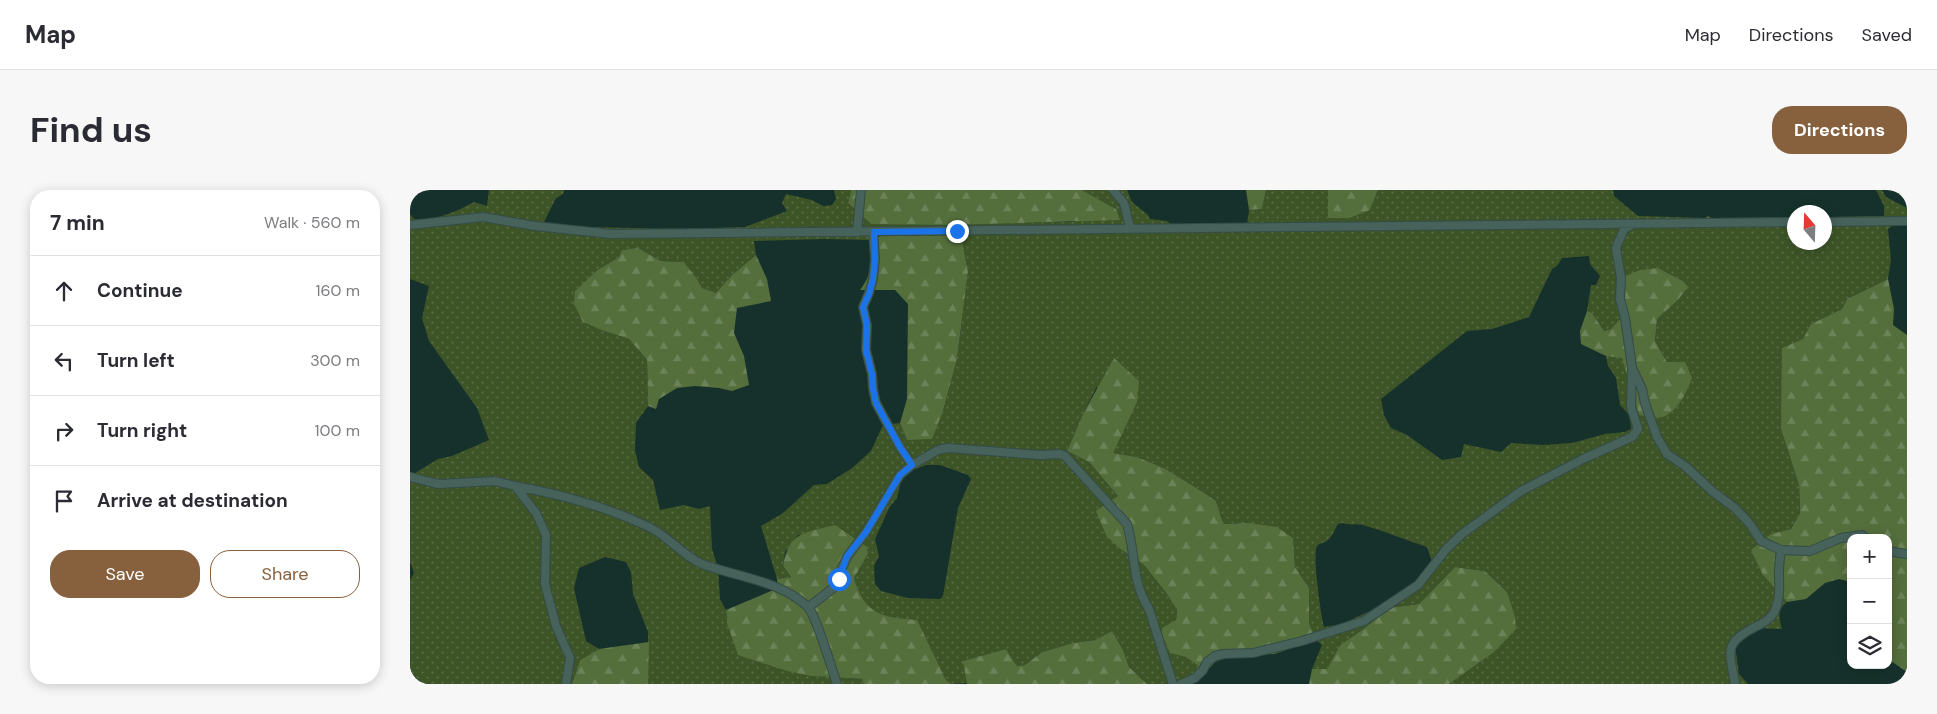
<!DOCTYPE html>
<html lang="en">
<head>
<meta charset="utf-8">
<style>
	:root { --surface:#fff; --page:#f7f7f7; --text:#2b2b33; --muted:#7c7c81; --line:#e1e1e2; --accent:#87603d }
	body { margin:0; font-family:"DM Sans",sans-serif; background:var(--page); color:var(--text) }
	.controls { position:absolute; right:15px; bottom:15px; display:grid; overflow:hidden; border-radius:10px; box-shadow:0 2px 12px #0003 }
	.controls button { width:45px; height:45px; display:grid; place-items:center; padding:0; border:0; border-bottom:1px solid var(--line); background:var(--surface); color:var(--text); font:25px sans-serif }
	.compass { position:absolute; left:1377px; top:15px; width:45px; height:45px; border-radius:50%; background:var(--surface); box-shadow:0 2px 12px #0003; rotate:341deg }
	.stop { position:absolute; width:15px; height:15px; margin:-11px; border:4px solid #1a73e8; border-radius:50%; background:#fff }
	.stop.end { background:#1a73e8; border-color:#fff; box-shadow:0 1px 5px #0008 }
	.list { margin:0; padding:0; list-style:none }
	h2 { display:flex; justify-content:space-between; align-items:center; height:65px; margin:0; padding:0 20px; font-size:21px }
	h2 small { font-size:16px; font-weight:400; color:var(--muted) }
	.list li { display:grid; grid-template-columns:32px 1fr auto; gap:15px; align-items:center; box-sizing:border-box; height:70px; padding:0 20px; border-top:1px solid var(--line) }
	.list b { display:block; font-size:19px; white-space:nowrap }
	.list em { font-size:16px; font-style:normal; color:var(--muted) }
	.actions { display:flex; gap:10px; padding:15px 20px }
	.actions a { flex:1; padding:11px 0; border:1px solid var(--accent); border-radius:20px; text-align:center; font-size:18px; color:var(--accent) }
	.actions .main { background:var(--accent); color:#fff }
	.icon { flex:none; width:28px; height:28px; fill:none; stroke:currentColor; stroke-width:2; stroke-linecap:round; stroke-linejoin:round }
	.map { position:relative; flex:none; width:1497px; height:494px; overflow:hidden; border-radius:20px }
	header { display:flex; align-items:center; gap:30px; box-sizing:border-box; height:70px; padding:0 25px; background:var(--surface); border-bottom:1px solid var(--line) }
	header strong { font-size:24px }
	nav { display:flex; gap:28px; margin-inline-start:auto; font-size:18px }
	.intro { display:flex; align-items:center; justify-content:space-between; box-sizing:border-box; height:120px; padding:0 30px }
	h1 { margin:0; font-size:35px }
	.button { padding:12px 22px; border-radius:20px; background:var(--accent); color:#fff; font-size:18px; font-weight:700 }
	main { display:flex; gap:30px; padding:0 30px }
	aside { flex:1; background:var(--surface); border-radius:20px; box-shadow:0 2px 12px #0003 }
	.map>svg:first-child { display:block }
	.grass { fill:url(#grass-dots); fill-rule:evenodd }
	.forest { fill:url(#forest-firs) }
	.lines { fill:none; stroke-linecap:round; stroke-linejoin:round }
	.minor-casing { stroke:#354b47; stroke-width:10 }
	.minor { stroke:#46625a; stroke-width:8 }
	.route { stroke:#1a73e8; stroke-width:6 }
</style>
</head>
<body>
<header>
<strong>Map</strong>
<nav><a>Map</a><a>Directions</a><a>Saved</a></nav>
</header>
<div class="intro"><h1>Find us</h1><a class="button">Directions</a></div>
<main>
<aside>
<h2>7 min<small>Walk · 560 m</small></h2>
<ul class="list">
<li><svg class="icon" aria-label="ahead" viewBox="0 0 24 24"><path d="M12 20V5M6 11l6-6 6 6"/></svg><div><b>Continue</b></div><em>160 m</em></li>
<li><svg class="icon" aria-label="left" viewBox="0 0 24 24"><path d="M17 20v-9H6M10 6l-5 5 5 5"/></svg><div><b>Turn left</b></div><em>300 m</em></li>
<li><svg class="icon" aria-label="right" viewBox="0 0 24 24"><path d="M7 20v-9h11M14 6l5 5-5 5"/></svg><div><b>Turn right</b></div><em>100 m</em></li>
<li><svg class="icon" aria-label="arrive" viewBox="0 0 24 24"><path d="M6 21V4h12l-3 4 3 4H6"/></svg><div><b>Arrive at destination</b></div></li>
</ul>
<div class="actions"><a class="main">Save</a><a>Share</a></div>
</aside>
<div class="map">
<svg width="1497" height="494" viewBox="0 0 1497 494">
	<defs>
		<pattern id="grass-dots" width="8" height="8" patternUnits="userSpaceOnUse" patternTransform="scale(1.25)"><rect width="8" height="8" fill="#3d5427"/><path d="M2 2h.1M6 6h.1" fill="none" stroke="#586d46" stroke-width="1.8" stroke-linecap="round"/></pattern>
		<pattern id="forest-firs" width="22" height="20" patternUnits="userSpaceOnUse" patternTransform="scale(1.25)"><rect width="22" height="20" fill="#546e3c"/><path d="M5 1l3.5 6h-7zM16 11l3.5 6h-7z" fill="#6c8358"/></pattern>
	</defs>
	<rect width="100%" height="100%" fill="#16312b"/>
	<path class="grass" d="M79 0H154L153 4 146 8 134 32 170 37 272 39 335 37 377 21 372 13 376 4 402 10 413 16 422 15 426 9 424 0H441L438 13 461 34 664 32 706 19 672 0H717L722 12 738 25 740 29 757 31 761 34H837L839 20 852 19 856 0H918V28L960 20 968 0H1203L1204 6 1228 26 1295 28 1298 26 1302 28 1384 27V52H1414L1415 27 1474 26V16L1466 0H1472L1476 7 1497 18V35H1483L1478 39 1481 70 1478 89 1437 109 1432 119 1401 134 1373 205 1371 239 1389 295 1390 323 1381 339 1361 344 1353 385 1377 412C1367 420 1369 428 1372 439L1349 438 1325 455 1329 484 1338 494H1039L1083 463 1097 402 1075 381 1045 377 1009 414 977 418 955 438 930 455 917 479H902L912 455 906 450 899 433V398L885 377 883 348 839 333 812 334 806 311 793 302 756 279 727 267 703 263 687 196 673 224 657 261 679 272 709 307V358L734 375 757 404 767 420 766 430 776 467 796 482C778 494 761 494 737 494L719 477 713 460 702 441 685 450 663 453 632 462 615 475 607 476 596 459 554 471 557 493 541 494 536 490 507 431C472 427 455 425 444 388L458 364 388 345 375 362 373 376 381 387 367 389 351 336 373 323 404 295 417 294 442 278 461 261 473 235 490 233 497 250 533 221 547 169 558 82 551 45 471 46 459 50 415 49 344 51 346 65 322 85 306 104 292 98 287 89 274 72 251 71 228 58 213 60 209 67 186 81 165 101 173 132 191 140 219 149 237 170 238 216 226 233 225 260 229 277 243 290 250 320 274 315 289 319 300 316 302 359 308 378 310 409 316 420 317 433 401 486 452 489 454 494H238V442L223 404 221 382 216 372 195 367 169 378 164 398 176 451 189 459 170 470 162 494H0V390L4 383 0 372V282L5 283 28 269 42 266 79 250 67 218 19 151 12 128 19 96 0 89V24L4 29C25 31 46 22 64 12L77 16ZM1179 66 1180 74 1190 86 1186 95H1181L1177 121 1182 123 1194 141 1201 139 1210 129 1207 110 1248 78 1273 91 1267 111 1247 129 1245 151 1257 172H1275L1229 225 1212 167 1196 166 1198 176 1206 188 1210 215 1220 226 1221 239 1215 242 1195 244 1162 253 1133 255 1101 253 1091 262 1054 254 1051 267 1032 270 997 245 981 238 974 225 971 209 1057 141 1082 139 1119 127 1142 79 1147 76 1152 68ZM516 275H530L558 285 561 289 548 318 533 406 530 409 498 408 471 401 465 394 464 376 469 366 465 349 479 318 487 308 491 290 500 281ZM933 333C940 336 946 333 953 335 974 341 996 350 1017 357L1022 372 1012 387 988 405 960 421 932 434 914 437C911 426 902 365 907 356 909 353 914 353 917 351 922 347 925 339 928 334Z"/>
	<path class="forest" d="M441 0H672L706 19 710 30 539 35 461 34 438 13Z
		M836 0H856L852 19 839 20Z
		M918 0H968L960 20 939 28H918Z
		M551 45 558 82 547 169 533 221 522 249 497 250 490 233 497 209 498 114 485 100H450C463 83 462 70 459 50L471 46Z
		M228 58 251 71 274 72 287 89 292 98 306 103 322 85 346 65 357 89 361 111 327 118 324 143 334 166 339 195 322 201 309 198 285 196 267 198 249 209 246 219 238 216 237 170 219 149 191 140 173 132 164 114 165 101 186 81 209 67 212 60Z
		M1248 78 1273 91 1278 97 1267 111 1247 129 1245 151 1257 172H1275L1282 188C1277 201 1270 217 1257 225 1250 230 1238 226 1229 225L1212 168 1196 166 1171 154 1170 141 1177 121 1182 123 1194 141 1201 139 1210 129 1207 110 1213 87 1230 80Z
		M1478 89 1484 119 1483 135 1497 145V482L1478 469V348H1441V392L1429 389 1415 393 1396 409 1377 412 1353 385 1341 360 1361 344 1381 339 1390 323 1389 295 1371 239 1372 158 1393 149 1401 134 1432 119 1437 109Z
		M704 168 729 191 727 212 703 263 727 267 756 279 793 302 806 311 813 334 839 333 867 337 883 348 885 377 899 398V433L906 450 864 464 828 466 815 468 805 472 796 482 776 467 760 463 753 447 752 438 766 430 767 420 757 404 734 375 709 358 696 345 686 321 708 306 679 272 657 261 673 224Z
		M425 335 457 357 458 364 444 388C455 425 472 427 507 430L536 490 541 494H454L452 489 401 486 377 481 328 465 317 433 316 420 368 398 367 389 381 387 373 376C379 341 395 343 425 335Z
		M1045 377 1075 381 1097 402 1105 427 1106 439 1083 463 1039 494H899L902 479H917L930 455 955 438 978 418 1009 414Z
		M702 441 713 460 719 477 737 494H557L553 471 596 459 607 476 615 475 632 462 663 453 685 450Z
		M239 452 238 494H162L170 470 189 459Z"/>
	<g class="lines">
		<defs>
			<path id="minor" d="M703 0 714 13 720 38
				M1414 32 1497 31
				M0 35 73 27 125 36 201 44 1384 32
				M447 42 451 0
				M463 42 465 69 463 89 459 103 453 117 457 135 456 160 462 184 463 199 466 213 490 257 502 275
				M1222 178 1232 199 1235 213 1247 247 1257 264 1275 276 1302 301 1325 318 1340 334 1351 351 1371 360 1400 361 1431 348 1452 345 1456 348
				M0 287 28 294 85 291 105 296 126 323 136 345 135 394 146 436 160 468 156 494
				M105 296C150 304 197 317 239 337 258 346 273 366 292 374 327 387 368 390 397 416 406 424 422 480 427 494
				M1478 361 1497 364
				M399 417 423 398 437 367 456 342 490 285 502 275 528 260 538 258 630 265 650 264 655 266 717 334C726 364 721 390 739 419L763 494
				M771 494 785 488 793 480 797 472 805 466 814 464 843 463 892 451 954 431 1008 395 1037 358 1052 344 1111 301 1175 268 1222 247 1228 239 1221 217 1222 177 1215 128 1210 109 1211 88 1206 58 1214 39 1222 35
				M1325 494C1320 462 1312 454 1345 437 1352 434 1358 431 1363 424 1371 411 1369 397 1369 383 1369 375 1370 367 1371 360"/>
		</defs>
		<use href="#minor" class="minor-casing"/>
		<use href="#minor" class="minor"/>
	</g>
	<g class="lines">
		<path class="route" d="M429 389 437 366 456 342 490 285 502 275 490 257 466 213 463 198 462 184 456 160 457 135 453 117 459 104 463 89 465 69 464 42 547 41"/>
	</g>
</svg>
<div class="controls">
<button>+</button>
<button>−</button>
<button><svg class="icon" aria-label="layers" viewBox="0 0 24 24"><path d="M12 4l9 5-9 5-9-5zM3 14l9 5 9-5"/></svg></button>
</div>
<svg class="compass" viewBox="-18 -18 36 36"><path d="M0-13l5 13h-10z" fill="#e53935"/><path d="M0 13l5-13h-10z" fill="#7c7c81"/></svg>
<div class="stop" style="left:429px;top:389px"></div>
<div class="stop end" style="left:547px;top:41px"></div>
</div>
</main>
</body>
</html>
